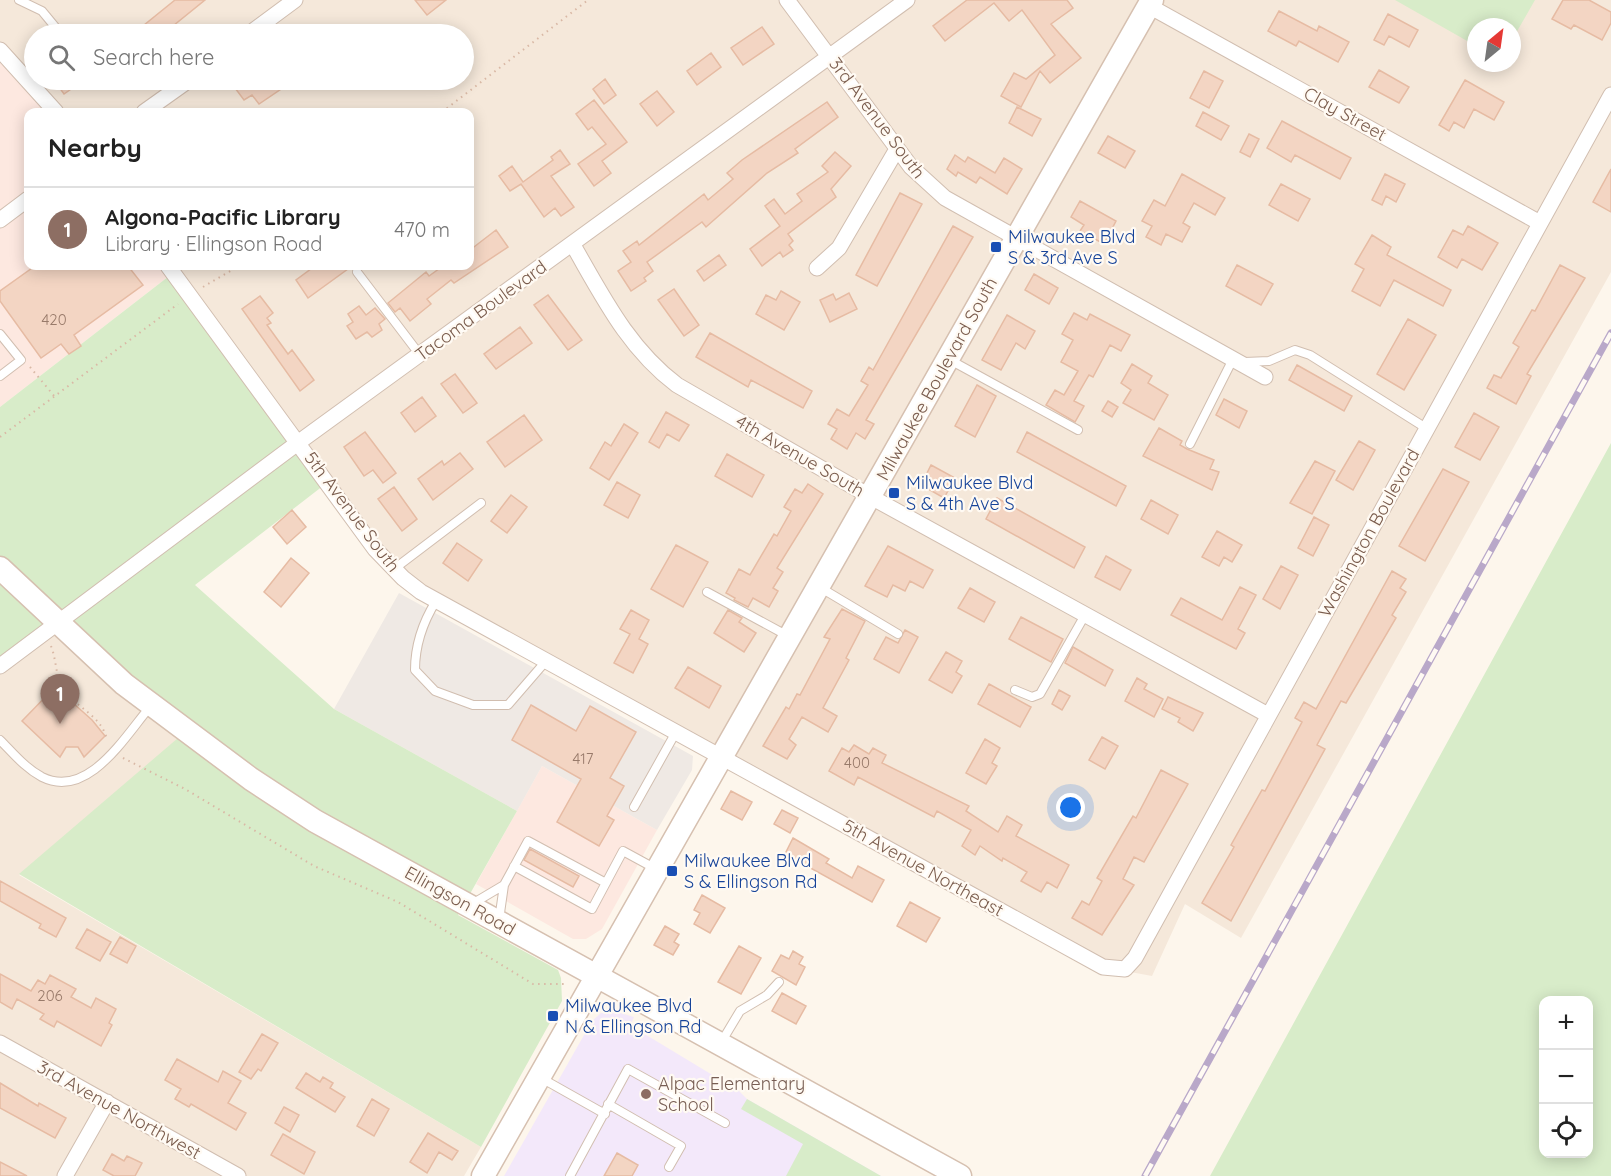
<!DOCTYPE html>
<html lang="en">
<head>
<meta charset="utf-8">
<style>
	:root { --surface:#fff; --page:#f2f2f2; --text:#222; --muted:#767676; --line:#e0e0e0; --accent:#e76f51 }
	body { margin:0; font-family:Quicksand,sans-serif; background:var(--page); color:var(--text) }
	.controls { position:absolute; right:18px; bottom:18px; display:grid; overflow:hidden; border-radius:12px; box-shadow:0 3px 15px #0003 }
	.controls button { width:54px; height:54px; display:grid; place-items:center; padding:0; border:0; border-bottom:2px solid var(--line); background:var(--surface); color:var(--text); font:30px sans-serif }
	.compass { position:absolute; left:1467px; top:18px; width:54px; height:54px; border-radius:50%; background:var(--surface); box-shadow:0 3px 15px #0003; rotate:29deg }
	.you { position:absolute; left:1071px; top:808px; width:21px; height:21px; margin:-15px; border:4px solid #fff; border-radius:50%; background:#1a73e8; box-shadow:0 0 0 9px #1a73e833 }
	.badge { display:grid; place-items:center; width:39px; height:39px; border-radius:50%; background:var(--accent); color:#fff; font-size:20px; font-weight:700 }
	.pin { position:absolute; translate:-50% -50px; filter:drop-shadow(0 2px 3px #0008) }
	.pin::after { content:''; position:absolute; top:32px; width:21px; height:18px; background:inherit; clip-path:polygon(0 0,100% 0,50% 100%) }
	.list { margin:0; padding:0; list-style:none }
	h2 { display:flex; justify-content:space-between; align-items:center; height:78px; margin:0; padding:0 24px; font-size:26px }
	h2 small { font-size:20px; font-weight:400; color:var(--muted) }
	.list li { display:grid; grid-template-columns:39px 1fr auto; gap:18px; align-items:center; box-sizing:border-box; height:84px; padding:0 24px; border-top:2px solid var(--line) }
	.list b { display:block; font-size:22px; white-space:nowrap }
	.list p { margin:0; font-size:20px; white-space:nowrap; color:var(--muted) }
	.list em { font-size:20px; font-style:normal; color:var(--muted) }
	.icon { flex:none; width:33px; height:33px; fill:none; stroke:currentColor; stroke-width:2; stroke-linecap:round; stroke-linejoin:round }
	.map { position:relative; flex:none; width:1611px; height:1176px; overflow:hidden }
	.search { position:absolute; background:var(--surface); box-shadow:0 3px 15px #0003; left:24px; top:24px; width:450px; height:66px; display:flex; align-items:center; gap:15px; box-sizing:border-box; padding:0 21px; border-radius:33px; color:var(--muted); font-size:22px }
	.panel { position:absolute; background:var(--surface); box-shadow:0 3px 15px #0003; left:24px; top:108px; width:450px; height:162px; border-radius:12px }
	.map>svg:first-child { display:block }
	.residential { fill:#f5e8da; fill-rule:evenodd }
	.commercial { fill:#fde8e0 }
	.industrial { fill:#efe9e4 }
	.education { fill:#f3e8fa }
	.green { fill:#d8ecc9; fill-rule:evenodd }
	.building { fill:#f3d5c3; stroke:#e6bba3; stroke-width:1.5 }
	.lines { fill:none; stroke-linecap:round; stroke-linejoin:round }
	.lane-casing { stroke:#d1beb0; stroke-width:10 }
	.street-casing { stroke:#d1beb0; stroke-width:17 }
	.secondary-casing { stroke:#d6c0b0; stroke-width:25 }
	.path { stroke:#d9b8a5; stroke-width:2; stroke-dasharray:1.5 4.5; stroke-linecap:butt }
	.lane { stroke:#fff; stroke-width:8 }
	.street { stroke:#fff; stroke-width:15 }
	.secondary { stroke:#fff; stroke-width:22 }
	.rail-casing { stroke:#b9a8c9; stroke-width:7 }
	.rail { stroke:#fffaf3; stroke-width:4.5; stroke-dasharray:14; stroke-linecap:butt }
	.transit-dot { fill:#1a4fb4; stroke:#fffaf3; stroke-width:2 }
	.education-dot { fill:#8d6e63; stroke:#fffaf3; stroke-width:2 }
	.labels { text-anchor:middle; stroke-width:4.5; stroke-linejoin:round; paint-order:stroke }
	.number-label { font-size:15px; fill:#987a6a }
	.street-label { font-size:18px; fill:#7a5c4d; stroke:#fffaf3 }
	.transit-label { font-size:18px; fill:#164399; stroke:#fffaf3; text-anchor:start }
	.education-label { font-size:18px; fill:#785e54; stroke:#fffaf3; text-anchor:start }
</style>
</head>
<body>
<div class="map">
<svg width="1611" height="1176" viewBox="0 0 1611 1176">
	<rect width="100%" height="100%" fill="#fdf6ec"/>
	<path class="residential" d="M0 0H1611V272L1241 938 1185 904 1152 976 1103 967 403 578 168 266H470V112H49L0 65ZM1476 27H1512V63H1476ZM34 34H464V80H34Z
		M57 624 186 732 19 875 481 1147 464 1176H0V663Z"/>
	<path class="commercial" d="M0 50 56 112H28V266H168L173 273 0 407Z
		M542 766 657 830 602 929 586 939H573L476 884Z"/>
	<path class="industrial" d="M399 593 693 756 692 770 657 830 542 766 517 811 334 709Z"/>
	<path class="education" d="M614 1011 634 1017 631 1024 633 1027 739 1091 747 1099 881 1176H504L592 1021 601 1013Z"/>
	<path class="green" d="M1395 0H1535L1512 40V27H1476V46Z
		M173 273 328 482 195 585 334 709 517 811 458 915 558 970 561 978 562 1001 481 1147 19 874 185 732 57 624 0 663V407Z
		M1611 443V1176H1210ZM1544 1000H1588V1154H1544Z
		M747 1099 881 1176H786L803 1144 741 1109Z"/>
	<path class="building" d="M175 0H205L163 34H133Z
		M415 0H446L427 15Z
		M967 0H1067L1073 8 1051 24 1081 58 1050 83 1040 71 1021 107 1001 96 1014 73 1026 79 1055 55 1022 10 1009 21 994 3 945 41 933 26Z
		M1563 0H1589L1611 12V23L1602 40 1574 25 1571 29 1552 19Z
		M1279 11 1317 31 1319 26 1349 42 1338 62 1299 41 1296 46 1268 31Z
		M1388 14 1418 30 1409 47 1389 36 1384 45 1374 40Z
		M762 27 774 44 743 65 731 48Z
		M711 53 721 67 697 85 687 71Z
		M1379 70 1409 87 1399 103 1369 87Z
		M1204 71 1223 81 1209 108 1190 98Z
		M605 79 616 95 604 104 593 89Z
		M54 80H84L64 94Z
		M229 80H278L284 87 259 104 252 95 244 100Z
		M1465 80 1504 102 1494 120 1474 109 1464 128 1454 122 1449 131 1439 125Z
		M657 91 674 112 657 126 640 104Z
		M594 100 627 142 602 161 611 173 594 186 578 164 606 144 592 127 588 130 576 114Z
		M827 102 838 117 795 149 798 153 767 173 706 227 702 222 647 262 653 271 644 278 646 281 631 291 618 271 631 262 623 251 637 241 639 245 704 194 708 200 733 179 727 173 742 160Z
		M1017 107 1041 119 1032 136 1009 123Z
		M1203 112 1229 126 1221 140 1196 126Z
		M1282 121 1351 158 1340 179 1295 155 1291 162 1267 148Z
		M1249 134 1259 139 1250 157 1240 152Z
		M1108 136 1135 151 1125 168 1098 153Z
		M560 150 570 164 551 176 574 207 561 216 555 208 544 217 521 184 510 191 499 176 512 166 523 182 553 160 551 157Z
		M835 152 851 166 831 189 836 197 788 234 793 241 789 245 793 250 783 257 780 252 762 266 750 249 780 226 765 206 774 199 785 214 802 201 797 194 828 172 822 166Z
		M955 155 965 162 968 157 995 173 1004 158 1022 169 1007 194 980 177 976 183 958 172 956 176 947 169Z
		M1611 169V212L1593 202Z
		M1182 174 1225 198 1215 215 1194 203 1183 223 1190 227 1182 242 1166 234 1161 245 1146 237 1152 226 1142 221 1154 200 1165 206Z
		M1385 174 1405 184 1396 202 1386 196 1382 205 1372 200Z
		M1281 184 1310 199 1298 221 1269 205Z
		M900 193 922 204 877 286 856 275Z
		M1080 201 1116 221 1104 244 1080 231 1084 225 1071 217Z
		M953 226 973 237 866 420 874 424 865 439 856 433 847 449 831 439 837 429 828 424 837 409 849 416 868 385 861 381 869 367 873 370Z
		M1468 226 1498 243 1482 270 1462 259 1457 268 1438 257 1453 230 1463 235Z
		M496 230 508 247 454 283 451 280 427 299 431 304 410 321 400 308 395 312 388 303 426 272 429 276 443 266H470V250Z
		M1372 235 1391 247 1387 255 1451 290 1443 306 1394 280 1380 306 1352 291 1364 269 1355 264Z
		M719 255 726 265 704 281 697 271Z
		M1237 265 1273 284 1261 305 1226 286Z
		M1560 265 1585 278 1527 374 1531 376 1516 404 1487 388 1494 375 1501 378 1519 347 1513 343 1532 310 1535 311Z
		M35 266H128L143 285 74 335 81 346 69 354 61 344 41 358 0 301V291Z
		M315 266H352L308 298 296 280Z
		M1034 274 1058 288 1049 304 1025 290Z
		M674 289 699 325 684 336 658 300Z
		M781 291 800 302 784 330 756 314 766 295 776 300Z
		M849 293 857 309 830 322 820 300 833 294 836 300Z
		M548 295 582 340 568 350 534 305Z
		M260 296 273 313 267 318 271 323 267 325 288 354 292 350 314 380 300 391 242 309Z
		M359 306 366 315 375 308 385 319 379 324 382 330 372 337 367 332 356 339 347 326 353 322 348 314Z
		M1074 313 1087 320 1090 314 1130 335 1121 351 1110 345 1093 377 1089 375 1074 401 1084 406 1075 422 1046 405 1055 390 1064 395 1078 371 1061 362 1073 340 1062 334Z
		M1007 315 1035 331 1025 349 1016 343 1001 370 982 360Z
		M1408 319 1436 335 1404 390 1377 374Z
		M520 327 532 343 496 369 484 354Z
		M710 333 812 391 803 408 751 380 748 387 696 357Z
		M1132 364 1152 376 1148 383 1168 395 1154 420 1123 403 1131 390 1121 383Z
		M1297 365 1352 396 1344 411 1289 380Z
		M455 374 477 403 463 413 441 384Z
		M977 385 996 396 975 437 955 426Z
		M422 397 436 416 415 432 401 413Z
		M1224 399 1247 411 1239 428 1216 415Z
		M1108 401 1118 407 1112 417 1102 411Z
		M666 412 689 425 679 441 667 434 659 448 649 442Z
		M1474 413 1499 427 1480 460 1455 447Z
		M524 415 542 440 505 467 487 442Z
		M624 424 638 433 609 480 590 468 605 442 611 446Z
		M1159 428 1182 441 1180 445 1187 449 1214 460 1210 469 1219 472 1212 490 1143 456Z
		M365 432 396 473 383 483 373 470 364 476 344 447Z
		M1027 432 1126 486 1116 506 1017 452Z
		M1359 441 1375 450 1353 490 1336 480Z
		M460 453 473 469 433 500 418 479 442 461 444 465Z
		M727 454 764 475 752 497 715 476Z
		M1315 461 1335 471 1312 514 1290 503Z
		M931 465 955 478 944 498 921 485Z
		M1443 469 1469 482 1425 561 1399 546Z
		M617 482 640 495 628 518 604 505Z
		M808 484 823 494 777 568 783 572 773 588 778 591 769 607 753 598 748 607 734 600 735 598 726 593 739 569 750 575 774 534 777 536 791 511 784 507 795 489 802 493Z
		M394 487 417 519 402 531 378 499Z
		M511 495 527 507 507 533 491 521Z
		M997 498 1085 547 1074 568 986 519Z
		M1151 500 1178 515 1168 534 1141 519Z
		M292 510 306 527 287 544 273 527Z
		M1314 517 1329 525 1313 556 1298 548Z
		M1217 531 1242 545 1232 562 1224 557 1219 566 1202 557Z
		M457 543 482 560 468 581 443 563Z
		M676 545 708 562 683 607 651 589Z
		M888 546 933 570 923 588 910 581 905 591 893 585 887 597 865 586Z
		M1106 556 1131 570 1120 590 1095 577Z
		M291 558 309 573 281 607 264 592Z
		M1281 566 1298 575 1280 609 1263 599Z
		M1392 571 1406 579 1400 588 1406 592 1392 615 1396 618 1346 703 1341 701 1317 745 1325 749 1231 921 1202 903 1234 847 1231 845 1262 790 1265 791 1302 722 1295 718 1304 702 1316 709Z
		M1240 587 1256 595 1238 629 1245 633 1236 649 1171 615 1181 598 1222 620Z
		M970 588 995 602 984 622 958 608Z
		M842 609 865 621 846 658 849 660 823 708 837 716 828 732 802 717 789 739 796 745 787 759 763 746 786 707 789 709 797 694 800 695 830 639 824 637Z
		M631 610 649 620 639 639 648 644 633 673 614 663 630 634 620 629Z
		M728 610 742 618 739 622 756 633 744 652 714 633Z
		M1021 617 1063 639 1051 662 1009 639Z
		M905 630 918 637 899 673 874 659 886 637 898 643Z
		M1073 647 1113 670 1105 686 1065 663Z
		M946 652 962 661 956 672 962 676 952 693 929 680Z
		M688 667 721 686 709 708 675 688Z
		M1137 678 1147 684 1144 689 1163 699 1154 717 1125 701Z
		M989 684 1031 707 1020 727 978 704Z
		M55 687 92 720 105 736 84 757 78 747H66L60 757 22 721Z
		M1059 690 1070 696 1062 710 1052 704Z
		M1168 697 1203 713 1193 731 1178 722 1180 718 1162 709Z
		M531 705 576 731 590 706 636 732 610 778 624 786 607 816 614 820 599 846 557 822 581 779 512 740Z
		M1102 737 1118 746 1105 769 1089 760Z
		M985 739 1000 748 992 763 997 766 986 784 966 773Z
		M854 745 869 754 873 748 886 755 882 763 969 806 966 811 998 832 1007 816 1022 825 1016 836 1069 865 1057 888 1047 882 1041 892 1021 881 1027 872 1003 858 1002 861 980 846 975 855 962 846 971 830 937 811 934 817 858 777 854 785 829 771 842 748 849 752Z
		M1161 770 1188 784 1144 862 1134 857 1123 879 1134 885 1102 935 1072 918 1082 901 1089 905 1102 881 1097 878 1133 816 1136 818Z
		M731 791 752 802 742 820 721 809Z
		M782 810 798 818 790 833 774 824Z
		M793 838 829 859 826 863 852 878 858 866 884 880 872 902 785 854Z
		M530 849 579 876 573 887 524 860Z
		M0 881 66 918 56 937 39 928 41 924 0 901Z
		M702 895 725 908 710 933 694 924 700 913 694 910Z
		M910 902 940 918 926 942 897 926Z
		M665 926 679 934 674 942 679 945 673 955 654 945Z
		M87 929 111 942 100 961 76 948Z
		M120 937 136 946 127 963 110 954Z
		M739 946 761 958 741 994 718 982Z
		M793 951 803 957 799 964 805 967 796 985 772 971 781 955 789 959Z
		M0 974 31 991 38 980 45 984 50 975 76 989 71 997 91 1008 96 998 116 1009 109 1023 112 1025 101 1046 57 1021 54 1027 40 1019 44 1014 17 999 12 1009 0 1002Z
		M782 993 806 1006 796 1024 772 1011Z
		M262 1034 278 1043 261 1071 258 1069 251 1079 239 1072Z
		M177 1059 218 1082 223 1071 241 1081 228 1103 246 1113 236 1130 191 1104 189 1107 175 1099 181 1089 165 1080Z
		M306 1073 320 1082 323 1077 333 1083 330 1088 345 1097 335 1112 296 1088Z
		M0 1083 38 1106 39 1103 66 1118 55 1138 0 1108Z
		M372 1099 389 1109 374 1136 357 1126Z
		M284 1107 299 1115 290 1132 275 1123Z
		M428 1133 458 1151 452 1160 439 1152 427 1173 410 1162Z
		M283 1134 315 1152 304 1174 271 1155Z
		M617 1153 638 1165 632 1176H604Z
		M112 1154 124 1161 127 1156 142 1163 135 1176H114L103 1170Z
		M0 1162 27 1176H0Z"/>
	<g class="lines">
		<defs>
			<path id="lane" d="M19 0 42 11 61 34
				M357 272 420 355
				M0 334 21 360 0 376
				M950 360 1078 430
				M1245 362 1269 361 1295 350 1310 355 1426 428
				M1190 444 1233 359
				M394 569 481 503
				M821 588 898 634
				M707 592 788 636
				M436 601C423 622 415 645 415 670L435 691 473 705H508L546 661
				M1015 690 1032 697 1040 694 1085 615
				M0 740C13 753 25 768 42 777 88 800 125 736 150 707
				M634 807 676 732
				M514 866 592 909 623 851 656 869
				M472 904 504 885
				M499 920 504 885 528 841 606 883
				M722 1041 740 1011 767 995 779 982
				M541 1078 605 1114
				M608 1104 681 1146 669 1167
				M570 1176 628 1069 725 1123"/>
			<path id="street" d="M787 0 911 167 945 198 1265 377
				M1149 6 1540 223
				M249 34 295 0
				M0 50 56 112
				M144 112 189 80
				M0 220 28 199
				M573 245C603 297 628 348 677 385L871 497 1268 715
				M168 266 375 549 403 578 421 592 1103 967 1125 969 1135 958 1611 95
				M817 268 839 248 897 149
				M0 666 299 442 907 0
				M0 1043 238 1176
				M65 1176 107 1102"/>
			<path id="secondary" d="M0 568 124 684 251 779 315 821 960 1176
				M483 1176 1152 0"/>
		</defs>
		<use href="#lane" class="lane-casing"/>
		<use href="#street" class="street-casing"/>
		<use href="#secondary" class="secondary-casing"/>
		<path class="path" d="M442 112 588 0
			M203 287 239 266
			M30 367 55 397
			M0 437 178 304
			M51 646C57 661 55 678 65 691 78 709 102 716 107 740
			M123 758 185 789 314 866 398 902 533 984H565"/>
		<use href="#lane" class="lane"/>
		<use href="#street" class="street"/>
		<use href="#secondary" class="secondary"/>
		<defs>
			<path id="rail" d="M1145 1176 1611 333"/>
		</defs>
		<use href="#rail" class="rail-casing"/>
		<use href="#rail" class="rail"/>
	</g>
	<g class="transit-dot">
		<rect x="990" y="241" width="12" height="12" rx="3"/>
		<rect x="888" y="487" width="12" height="12" rx="3"/>
		<rect x="666" y="865" width="12" height="12" rx="3"/>
		<rect x="547" y="1010" width="12" height="12" rx="3"/>
	</g>
	<circle class="education-dot" cx="646" cy="1094" r="6"/>
	<g class="labels">
		<g class="number-label">
			<text x="54" y="325">420</text>
			<text x="583" y="764">417</text>
			<text x="857" y="768">400</text>
			<text x="50" y="1001">206</text>
		</g>
		<g class="street-label">
			<text transform="translate(1345 114) rotate(29)" y="6">Clay Street</text>
			<text transform="translate(877 118) rotate(53)" y="6">3rd Avenue South</text>
			<text transform="translate(481 311) rotate(-36)" y="6">Tacoma Boulevard</text>
			<text transform="translate(937 379) rotate(-61)" y="6">Milwaukee Boulevard South</text>
			<text transform="translate(800 456) rotate(30)" y="6">4th Avenue South</text>
			<text transform="translate(352 512) rotate(53)" y="6">5th Avenue South</text>
			<text transform="translate(1369 533) rotate(-61)" y="6">Washington Boulevard</text>
			<text transform="translate(923 868) rotate(29)" y="6">5th Avenue Northeast</text>
			<text transform="translate(460 901) rotate(29)" y="6">Ellingson Road</text>
			<text transform="translate(119 1110) rotate(29)" y="6">3rd Avenue Northwest</text>
		</g>
		<g class="transit-label">
			<text x="1008" y="243">Milwaukee Blvd<tspan x="1008" dy="21">S &amp; 3rd Ave S</tspan></text>
			<text x="906" y="489">Milwaukee Blvd<tspan x="906" dy="21">S &amp; 4th Ave S</tspan></text>
			<text x="684" y="867">Milwaukee Blvd<tspan x="684" dy="21">S &amp; Ellingson Rd</tspan></text>
			<text x="565" y="1012">Milwaukee Blvd<tspan x="565" dy="21">N &amp; Ellingson Rd</tspan></text>
		</g>
		<g class="education-label">
			<text x="658" y="1090">Alpac Elementary<tspan x="658" dy="21">School</tspan></text>
		</g>
	</g>
</svg>
<div class="controls">
<button>+</button>
<button>−</button>
<button><svg class="icon" aria-label="locate" viewBox="0 0 24 24"><circle cx="12" cy="12" r="6"/><path d="M12 2v4M12 18v4M2 12h4M18 12h4"/></svg></button>
</div>
<svg class="compass" viewBox="-18 -18 36 36"><path d="M0-13l5 13h-10z" fill="#e53935"/><path d="M0 13l5-13h-10z" fill="#767676"/></svg>
<div class="you"></div>
<div class="pin badge" style="left:60px;top:724px;background:#8d6e63">1</div>
<div class="search"><svg class="icon" aria-label="search" viewBox="0 0 24 24"><circle cx="10" cy="10" r="6"/><path d="M15 15l6 6"/></svg>Search here</div>
<section class="panel">
<h2>Nearby<small></small></h2>
<ul class="list">
<li><span class="badge" style="background:#8d6e63">1</span><div><b>Algona-Pacific Library</b><p>Library · Ellingson Road</p></div><em>470 m</em></li>
</ul>
</section>
</div>
</body>
</html>
